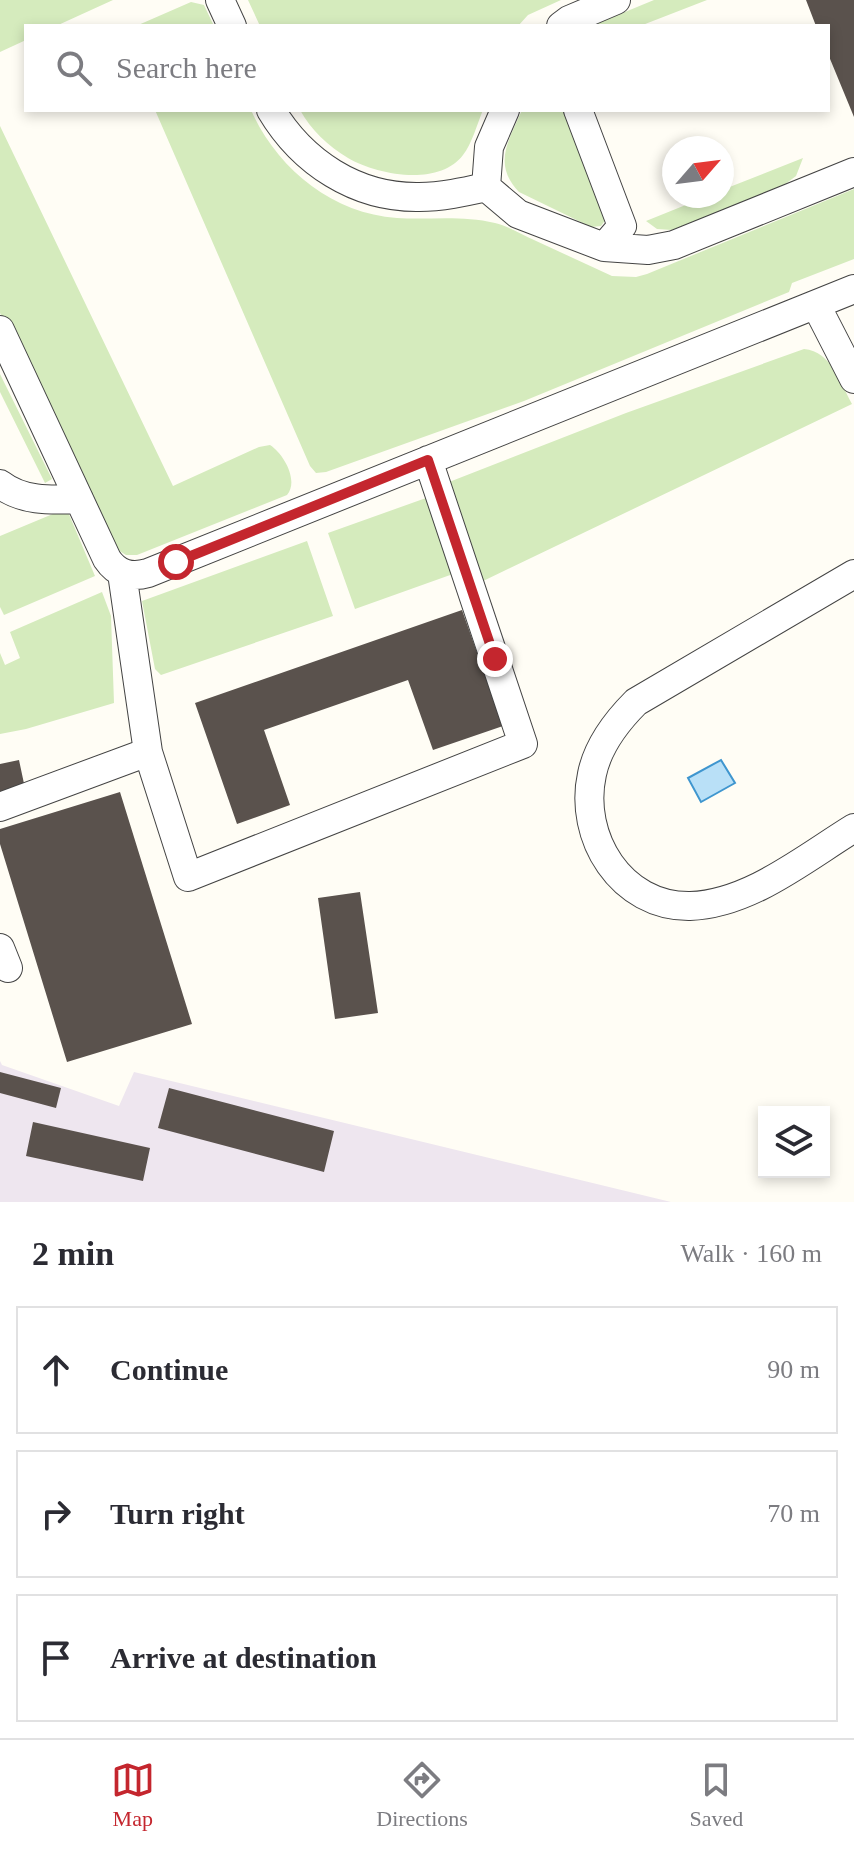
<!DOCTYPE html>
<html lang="en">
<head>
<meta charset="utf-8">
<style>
	:root { --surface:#fff; --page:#f7f7f7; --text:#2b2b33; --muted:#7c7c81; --line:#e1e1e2; --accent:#c4262e }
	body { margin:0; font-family:"Times New Roman",serif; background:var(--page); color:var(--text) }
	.controls { position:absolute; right:24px; bottom:24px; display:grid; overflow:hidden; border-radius:0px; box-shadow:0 4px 12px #0003 }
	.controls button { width:72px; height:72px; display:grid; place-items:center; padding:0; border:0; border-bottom:2px solid var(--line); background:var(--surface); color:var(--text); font:40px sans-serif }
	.compass { position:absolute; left:662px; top:136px; width:72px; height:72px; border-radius:50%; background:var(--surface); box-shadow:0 4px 12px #0003; rotate:62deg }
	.stop { position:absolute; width:24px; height:24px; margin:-18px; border:6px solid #c4262e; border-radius:50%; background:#fff }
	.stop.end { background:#c4262e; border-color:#fff; box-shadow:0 2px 8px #0008 }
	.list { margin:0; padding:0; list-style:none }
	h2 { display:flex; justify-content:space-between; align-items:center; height:104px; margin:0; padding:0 32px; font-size:34px }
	h2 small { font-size:26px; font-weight:400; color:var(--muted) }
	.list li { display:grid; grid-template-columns:52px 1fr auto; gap:24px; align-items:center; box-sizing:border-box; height:128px; margin:0 16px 16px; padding:0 16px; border:2px solid var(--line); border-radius:0px }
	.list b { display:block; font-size:30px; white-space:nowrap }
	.list em { font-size:26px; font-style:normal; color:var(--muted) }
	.icon { flex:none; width:44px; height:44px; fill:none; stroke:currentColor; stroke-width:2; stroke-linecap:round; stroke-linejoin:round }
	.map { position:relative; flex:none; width:854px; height:1202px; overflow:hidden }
	.search { position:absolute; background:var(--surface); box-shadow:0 4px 12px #0003; left:24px; right:24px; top:24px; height:88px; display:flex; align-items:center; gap:20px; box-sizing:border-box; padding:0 28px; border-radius:0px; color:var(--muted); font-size:30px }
	.sheet { height:536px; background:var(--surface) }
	nav { display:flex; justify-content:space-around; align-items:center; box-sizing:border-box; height:112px; border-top:2px solid var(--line); background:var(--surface); font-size:22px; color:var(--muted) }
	nav a { display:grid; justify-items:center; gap:4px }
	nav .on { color:var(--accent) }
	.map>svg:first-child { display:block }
	.industrial { fill:#eee6ef }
	.green { fill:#d5ebbd }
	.water { fill:#b9e0f7; stroke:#3f96cf; stroke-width:2 }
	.building { fill:#5a524d }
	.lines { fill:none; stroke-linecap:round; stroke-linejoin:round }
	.minor-casing { stroke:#444; stroke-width:30 }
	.minor { stroke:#fff; stroke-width:28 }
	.route { stroke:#c4262e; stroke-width:10 }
</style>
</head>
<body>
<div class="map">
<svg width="854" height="1202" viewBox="0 0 854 1202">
	<rect width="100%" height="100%" fill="#fffdf5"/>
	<path class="industrial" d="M0 1061 2 1065 119 1106 134 1072 671 1202H0Z"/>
	<path class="green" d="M0 0H113L56 26H26V40L0 52Z
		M248 0H561L528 15 518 26H260Z
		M654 0H707L640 26H591Z
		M191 2 204 5 214 26H136Z
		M155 110H251C277 168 331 213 397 218 430 220 462 215 495 223 508 226 521 234 534 240 560 252 586 264 612 276L636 277 647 274 854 189V259L792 283 789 292 524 401 326 472 316 473 310 466Z
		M300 110H483C477 124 472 144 463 155 439 187 377 175 348 158 328 146 311 130 300 110Z
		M522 110H565L606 219 601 226 591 227 519 192C492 164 509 140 522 110Z
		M0 126 173 486 259 447 270 445C284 454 299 481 287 495L137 555H126L113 547 0 313Z
		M803 158 796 176 780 188 672 230 657 229 646 221 708 196H722V190Z
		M804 349C832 352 840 382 852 404L479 583 444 484 626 413Z
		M0 374 52 479 45 483 0 392Z
		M426 498 453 574 355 609 328 533Z
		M60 511 68 512 95 576 4 615 0 607V536Z
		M307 541 333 616 161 675 155 669 142 601Z
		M102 592 111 616 114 703 26 729 0 734V653L5 665 20 658 10 632Z"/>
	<path class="water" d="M721 760 735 783 701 802 688 778Z"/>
	<path class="building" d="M806 0H854V117L828 54V26H816Z
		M462 610 503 726 433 750 408 680 264 730 290 805 237 824 195 703Z
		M19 760 26 793 0 799V764Z
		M120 792 192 1024 67 1062 0 844V829Z
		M360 892 378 1013 335 1019 318 898Z
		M0 1072 61 1088 56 1108 0 1093Z
		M169 1088 334 1131 324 1172 158 1128Z
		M33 1122 150 1148 143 1181 26 1156Z"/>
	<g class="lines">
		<defs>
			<path id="minor" d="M220 0 232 26
				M561 26 569 20 616 0
				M271 110C302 162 356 198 419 197 442 197 464 192 486 187
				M486 187 518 214 604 247 622 226 578 110
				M486 187 489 147 505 110
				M604 247 648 250 674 245 854 172
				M816 305 854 379
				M0 330 107 559C117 574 131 578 148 573L854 289
				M0 484C23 502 52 500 79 499
				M122 573 148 752 188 877 523 744 428 460
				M854 574 636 702C616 722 598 745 592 774 578 837 621 907 690 906 750 904 805 858 854 828
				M0 807 148 752
				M0 948 8 968"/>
		</defs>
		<use href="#minor" class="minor-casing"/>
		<use href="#minor" class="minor"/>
	</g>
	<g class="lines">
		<path class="route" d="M176 562 428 460 495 659"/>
	</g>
</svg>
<div class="controls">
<button><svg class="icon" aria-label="layers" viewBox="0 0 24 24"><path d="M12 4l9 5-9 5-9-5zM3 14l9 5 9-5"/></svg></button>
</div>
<svg class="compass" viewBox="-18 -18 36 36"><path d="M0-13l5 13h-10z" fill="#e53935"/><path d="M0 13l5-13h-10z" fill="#7c7c81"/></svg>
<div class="stop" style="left:176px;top:562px"></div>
<div class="stop end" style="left:495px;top:659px"></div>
<div class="search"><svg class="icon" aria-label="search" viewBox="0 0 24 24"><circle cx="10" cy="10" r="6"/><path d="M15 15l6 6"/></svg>Search here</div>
</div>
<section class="sheet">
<h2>2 min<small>Walk · 160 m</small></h2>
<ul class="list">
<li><svg class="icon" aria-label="ahead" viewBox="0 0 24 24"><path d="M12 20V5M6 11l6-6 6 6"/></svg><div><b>Continue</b></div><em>90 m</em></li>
<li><svg class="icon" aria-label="right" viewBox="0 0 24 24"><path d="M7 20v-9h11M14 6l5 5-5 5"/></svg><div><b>Turn right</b></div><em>70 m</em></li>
<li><svg class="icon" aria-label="arrive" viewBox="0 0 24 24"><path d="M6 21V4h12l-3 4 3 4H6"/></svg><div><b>Arrive at destination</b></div></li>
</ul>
</section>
<nav>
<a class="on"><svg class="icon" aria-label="map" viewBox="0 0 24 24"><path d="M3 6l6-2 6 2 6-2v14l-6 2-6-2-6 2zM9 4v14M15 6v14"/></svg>Map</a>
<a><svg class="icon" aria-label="directions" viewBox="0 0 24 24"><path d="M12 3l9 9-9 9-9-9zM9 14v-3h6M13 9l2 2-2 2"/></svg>Directions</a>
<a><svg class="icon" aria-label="saved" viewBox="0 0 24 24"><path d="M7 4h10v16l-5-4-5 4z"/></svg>Saved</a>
</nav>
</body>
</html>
